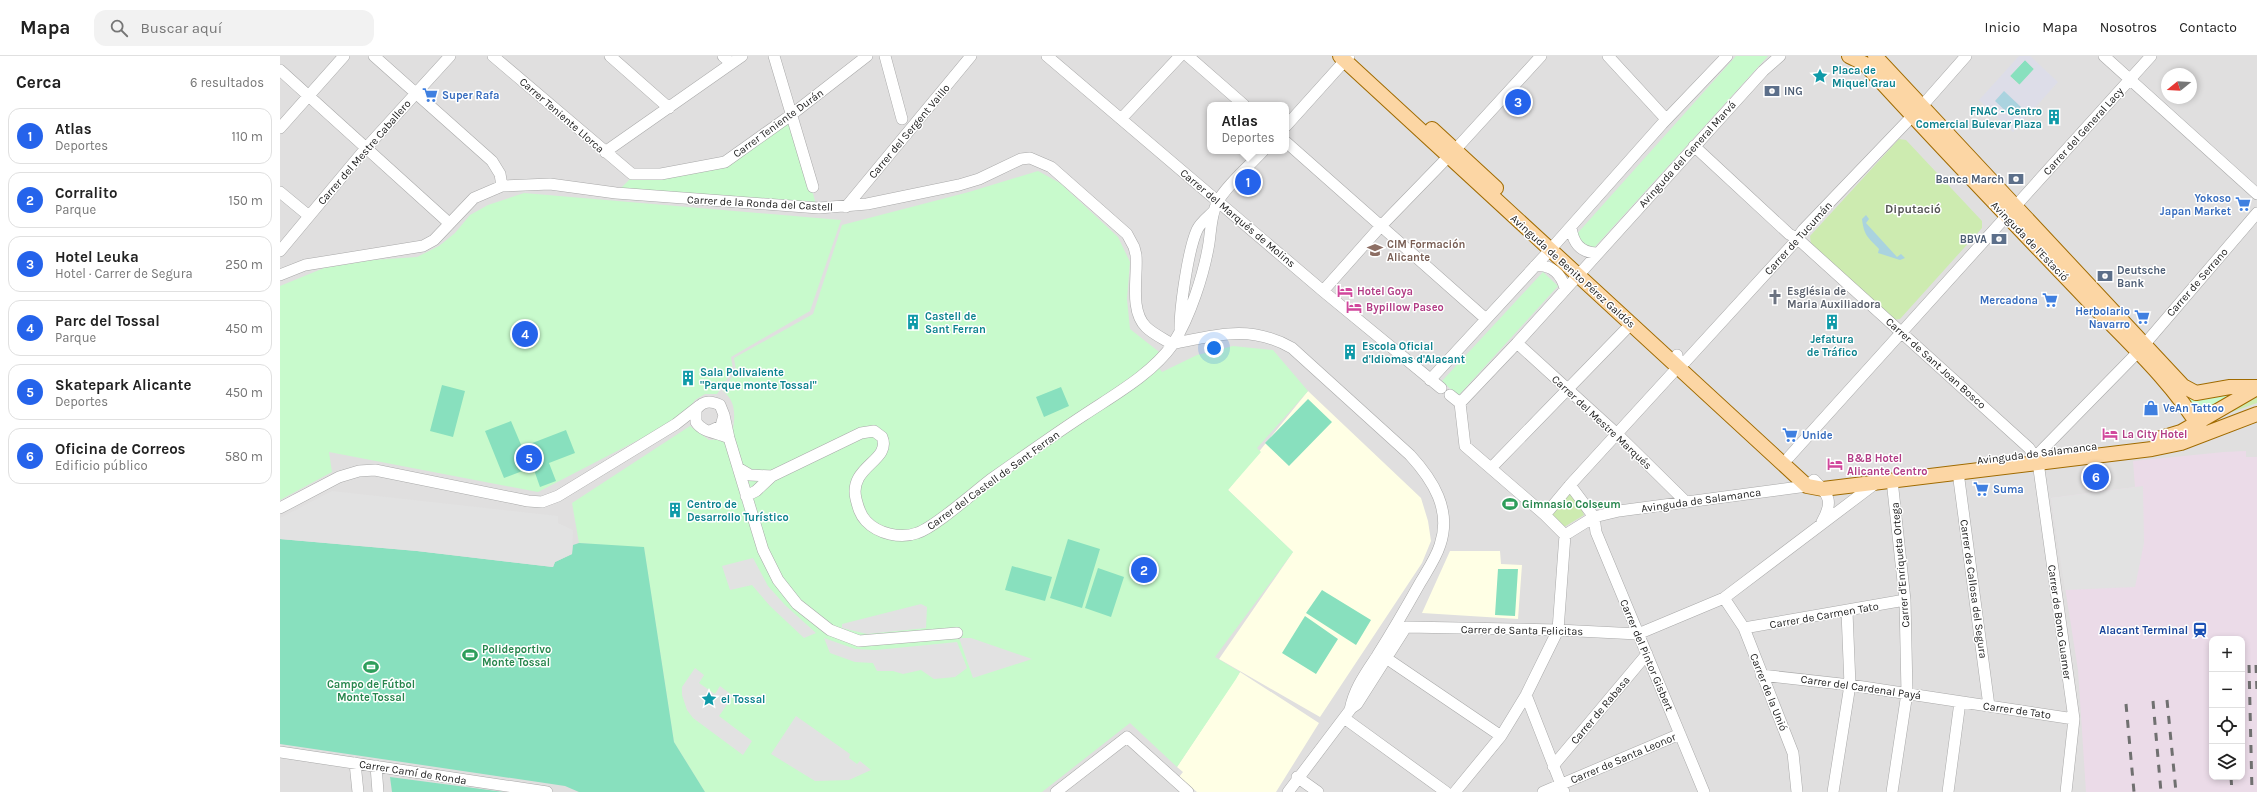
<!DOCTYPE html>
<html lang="es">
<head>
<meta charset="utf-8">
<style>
	:root { --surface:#fff; --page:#f2f2f2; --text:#222; --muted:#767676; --line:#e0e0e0; --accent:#2563eb }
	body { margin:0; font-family:Karla,sans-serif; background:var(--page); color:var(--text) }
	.controls { position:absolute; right:12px; bottom:12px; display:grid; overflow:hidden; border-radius:8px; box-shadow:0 2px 6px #0003 }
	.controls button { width:36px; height:36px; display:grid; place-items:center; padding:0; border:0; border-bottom:1px solid var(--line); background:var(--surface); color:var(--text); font:20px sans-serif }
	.compass { position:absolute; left:1881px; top:12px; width:36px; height:36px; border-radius:50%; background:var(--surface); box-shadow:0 2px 6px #0003; rotate:252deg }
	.you { position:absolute; left:934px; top:292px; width:14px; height:14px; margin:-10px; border:3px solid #fff; border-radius:50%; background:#1a73e8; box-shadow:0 0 0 6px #1a73e833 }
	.badge { display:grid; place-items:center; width:26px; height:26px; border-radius:50%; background:var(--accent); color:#fff; font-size:13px; font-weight:700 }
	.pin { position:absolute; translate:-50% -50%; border:2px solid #fff; box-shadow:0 1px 4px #0006 }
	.popup { position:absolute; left:927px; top:46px; width:82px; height:52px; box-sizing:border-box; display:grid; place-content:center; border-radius:8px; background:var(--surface); filter:drop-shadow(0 1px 3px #0005); font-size:13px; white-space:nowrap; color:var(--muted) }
	.popup b { font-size:15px; color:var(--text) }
	.popup::after { content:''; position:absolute; left:50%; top:100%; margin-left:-8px; border:8px solid transparent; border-top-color:var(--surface) }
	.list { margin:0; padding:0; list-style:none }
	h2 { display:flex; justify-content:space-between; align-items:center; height:52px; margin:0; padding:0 16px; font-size:17px }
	h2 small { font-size:13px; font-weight:400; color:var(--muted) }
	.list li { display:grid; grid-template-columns:26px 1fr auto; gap:12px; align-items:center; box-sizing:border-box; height:56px; margin:0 8px 8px; padding:0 8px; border:1px solid var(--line); border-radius:12px }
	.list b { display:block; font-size:15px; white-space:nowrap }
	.list p { margin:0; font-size:13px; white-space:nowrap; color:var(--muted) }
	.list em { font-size:13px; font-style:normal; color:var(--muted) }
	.icon { flex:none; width:22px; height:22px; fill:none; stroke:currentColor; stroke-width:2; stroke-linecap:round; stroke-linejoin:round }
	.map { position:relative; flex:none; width:1977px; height:736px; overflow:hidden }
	header { display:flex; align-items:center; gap:24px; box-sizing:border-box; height:56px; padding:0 20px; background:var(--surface); border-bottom:1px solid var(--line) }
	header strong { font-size:19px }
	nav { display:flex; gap:22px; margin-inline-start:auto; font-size:14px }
	.search { width:280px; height:36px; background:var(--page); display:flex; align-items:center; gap:10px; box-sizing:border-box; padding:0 14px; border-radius:12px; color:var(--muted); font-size:15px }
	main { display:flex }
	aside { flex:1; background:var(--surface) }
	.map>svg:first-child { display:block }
	.residential { fill:#e0dfdf; fill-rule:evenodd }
	.industrial { fill:#ebdbe8; fill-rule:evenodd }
	.education { fill:#ffffe5 }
	.grass { fill:#cdebb0 }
	.park { fill:#c8facc }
	.pitch { fill:#88e0be }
	.parking { fill:#e2e2e2 }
	.plaza { fill:#dddde8; fill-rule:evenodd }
	.water { fill:#aad3df }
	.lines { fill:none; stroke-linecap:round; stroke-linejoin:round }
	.minor-casing { stroke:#a9a9a9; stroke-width:12 }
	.major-casing { stroke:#a06b00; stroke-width:16 }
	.minor { stroke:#fff; stroke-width:11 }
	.major { stroke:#fcd6a4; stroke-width:14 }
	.rail { stroke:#707070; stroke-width:3; stroke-dasharray:8 8; stroke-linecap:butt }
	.labels { text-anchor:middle; stroke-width:3; stroke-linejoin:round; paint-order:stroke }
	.culture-label { font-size:11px; font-weight:bold; fill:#0d838f; stroke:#fff; text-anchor:start }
	.service-label { font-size:11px; font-weight:bold; fill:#4e5e75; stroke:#fff; text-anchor:start }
	.shop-label { font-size:11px; font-weight:bold; fill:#366cbe; stroke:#fff; text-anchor:start }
	.street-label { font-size:11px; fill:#222; stroke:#fff }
	.education-label { font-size:11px; font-weight:bold; fill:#785e54; stroke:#fff; text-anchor:start }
	.hotel-label { font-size:11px; font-weight:bold; fill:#b23c85; stroke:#fff; text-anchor:start }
	.worship-label { font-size:11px; font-weight:bold; fill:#5b616d; stroke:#fff; text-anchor:start }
	.leisure-label { font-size:11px; font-weight:bold; fill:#27864d; stroke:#fff; text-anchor:start }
	.transit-label { font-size:11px; font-weight:bold; fill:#164399; stroke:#fff; text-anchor:end }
	.neighbourhood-label { font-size:12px; font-weight:bold; fill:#555; stroke:#fff }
</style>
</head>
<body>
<header>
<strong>Mapa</strong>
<div class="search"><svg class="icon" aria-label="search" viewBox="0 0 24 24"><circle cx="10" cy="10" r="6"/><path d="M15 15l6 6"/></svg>Buscar aquí</div>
<nav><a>Inicio</a><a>Mapa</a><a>Nosotros</a><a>Contacto</a></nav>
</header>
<main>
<aside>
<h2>Cerca<small>6 resultados</small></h2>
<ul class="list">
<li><span class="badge">1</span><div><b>Atlas</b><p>Deportes</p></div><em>110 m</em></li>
<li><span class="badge">2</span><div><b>Corralito</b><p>Parque</p></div><em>150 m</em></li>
<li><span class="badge">3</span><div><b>Hotel Leuka</b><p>Hotel · Carrer de Segura</p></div><em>250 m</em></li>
<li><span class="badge">4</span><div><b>Parc del Tossal</b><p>Parque</p></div><em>450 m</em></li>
<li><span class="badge">5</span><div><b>Skatepark Alicante</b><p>Deportes</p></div><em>450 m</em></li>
<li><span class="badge">6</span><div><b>Oficina de Correos</b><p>Edificio público</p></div><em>580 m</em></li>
</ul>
</aside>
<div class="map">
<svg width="1977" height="736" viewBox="0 0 1977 736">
	<rect width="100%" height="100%" fill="#f2efe9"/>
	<path class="residential" d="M0 0H1977V736H0ZM1887 18H1911V42H1887ZM930 49H1006V95H930ZM1932 583H1962V721H1932Z"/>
	<path class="industrial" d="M1966 395V401H1977V736H1806L1798 614 1771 442 1855 431 1853 405 1944 396ZM1932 583H1962V721H1932Z"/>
	<path class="education" d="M1028 335 1141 442 1148 465 1151 485 1142 507 1040 661 939 603 1013 496 948 434Z
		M1170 495H1220L1221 508 1242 509 1238 563 1142 557Z
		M960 616 1039 667 996 736H917L899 721 903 716 897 711Z"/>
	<path class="grass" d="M1619 83 1626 84 1702 165V172L1620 263 1613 264 1531 189 1530 180Z
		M1977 339V347L1952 356V354Z
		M1289 435 1298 445 1304 459 1284 471 1270 457Z"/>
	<path class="park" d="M1456 0H1488L1312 194 1295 180Z
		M511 59 537 152 336 137 359 114 381 118 445 106Z
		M758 115 780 127 838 181 850 206 847 243 850 273 883 299 875 307 882 316 917 299 953 290 993 294 1028 335 977 392 981 396 948 434 1013 496 935 601 960 616 956 623 897 711 850 667 762 736H425L394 686 364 492 299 487 292 447 410 370 429 384 442 383 453 374C455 359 456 345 443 335L456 315 454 302 533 258 562 169 689 136Z
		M244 137 561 164 530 255 451 301 453 314 437 338H425L415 344 407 356 366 380 258 436 49 396 52 416 0 444V230L44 212 93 204 137 201 159 190 175 177 190 159 208 149Z
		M1263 216 1278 230 1178 340 1162 325Z
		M1962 335 1921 359 1904 340 1927 342Z"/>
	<path class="pitch" d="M1745 4 1754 13 1740 29 1730 20Z
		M162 329 185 335 173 381 150 375Z
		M781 331 789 350 764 361 756 341Z
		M1028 343 1052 366 1009 410 985 387Z
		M231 365 242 391 286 374 295 397 269 407 276 425 260 431 253 411 224 422 205 375Z
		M0 483 137 495 273 511 275 506 292 498 293 489 299 487 364 491 394 686 425 736H299L285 730 0 688Z
		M788 483 820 493 802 552 770 542Z
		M732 510 772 521 765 545 725 534Z
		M818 512 844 521 831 561 805 552Z
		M1218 513H1238L1235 560 1215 559Z
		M1042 534 1091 564 1076 589 1026 557Z
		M1025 560 1058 583 1036 618 1002 597Z
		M110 721 224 736H112Z"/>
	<path class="parking" d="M1863 430 1864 487 1855 531 1785 534 1771 442Z
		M52 435 278 460V467L293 474 292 498 275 506 273 511 137 495 0 483V462Z
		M473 502 488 530 505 549 536 577 524 582 490 550 472 529 450 534 442 510Z
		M641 548 647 551 646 572 587 578 562 572V568Z
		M544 582 575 593 596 594 677 586 687 612 675 621 654 623 641 614 623 618 613 615H597L593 607 575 606 550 597Z
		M679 582H691L752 603 693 622Z
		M415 612 424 619 419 627 435 638 440 630 453 640 439 660 472 685 463 699 413 662 407 654 402 639V631Z
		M516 660 570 698 569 702 577 708 580 705 591 714 569 724 535 725 491 698Z"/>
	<path class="plaza" d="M1739 0H1750L1778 26 1733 76 1699 44ZM1745 4 1754 13 1739 29 1730 20Z"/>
	<path class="water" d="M1724 35 1741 51 1732 61 1715 45Z
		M1586 159 1589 163 1586 167 1617 201 1621 198 1625 202 1620 204 1598 197 1599 193C1588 181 1584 180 1582 163Z"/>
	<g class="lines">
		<defs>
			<path id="minor" d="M94 0 212 105 220 118 222 130
				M213 0 352 118H381L445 106 511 59 587 0
				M330 0 389 52
				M443 0 451 7
				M494 0 533 131
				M605 0 622 63
				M767 0 1043 235 1161 332
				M908 0 964 49
				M1328 0 1386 63
				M1824 0 1977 138
				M0 14 169 167
				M841 63 900 0
				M1006 70 1069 0
				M0 72 64 0
				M1006 86 1206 263
				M1414 90 1509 178 1518 183 1749 392 1753 398
				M1175 94 1261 0
				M325 96 462 0
				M0 136 29 160
				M566 151 691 0
				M1291 171C1293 187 1300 196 1316 197
				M0 195 86 92 170 0
				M1255 210C1271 208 1281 218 1285 232
				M0 219 25 209 143 190 154 184 194 142 222 130 270 128 336 137 539 152 587 148 679 129 699 123 741 103 750 102 771 111 847 178 854 191 856 199C858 220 849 254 866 271 873 278 884 283 892 288
				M1043 235 1100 171 1168 101
				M900 273C900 251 908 194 917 174 920 167 928 161 933 156
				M1237 287 1337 378 1406 446
				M892 288C936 279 970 268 1012 292L1130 399C1153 424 1172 454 1160 489 1156 502 1147 515 1140 527 1126 552 1112 576 1097 600 1085 618 1074 633 1070 654L1008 736
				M1405 306 1513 188 1523 174 1642 50 1686 0
				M1150 324 1270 194 1382 68 1447 0
				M1170 339 1180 347
				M1180 347 1237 287 1483 15 1500 0
				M1180 347 1185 390 1265 459 1285 479
				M444 359 449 382 483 494 498 524 517 548 550 574 579 585 677 577
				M430 375 441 370 444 359 440 349C430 344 422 345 416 354V366C423 377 437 376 449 382
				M1509 401 1871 0
				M458 412 470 419 492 420
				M1211 412 1351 268
				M1678 416 1709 650
				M1612 424 1625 544 1627 637 1612 736
				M1290 429 1314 461
				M466 440 476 435 492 420 581 377 594 375 602 381C612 405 568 410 576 443 578 451 580 459 586 465 598 478 621 483 637 477 654 472 693 437 710 424 741 402 772 380 804 359 834 339 872 318 893 288 910 261 924 218 929 187 931 173 931 159 937 147 944 132 971 108 983 95
				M0 452 59 421 79 415 95 414 248 445 262 446 278 440 396 368 419 350
				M1265 459 1290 429 1398 311 1397 299
				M1314 461 1316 476 1424 736
				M1285 479 1314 461 1339 455 1527 430 1534 424C1550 440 1553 446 1542 466
				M1444 542 1464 572 1513 697 1517 736
				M1464 572 1625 544
				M1106 602 1221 680
				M1481 619 1570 629 1794 663
				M1246 639 1284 736
				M1070 653 1077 648 1126 571 1278 574 1358 578 1444 542 1596 427
				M1064 662 1166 736
				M0 696 267 736
				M75 707 78 736
				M96 710 98 736
				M1273 710 1367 598
				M1017 721 1038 736
				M776 736 847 681 908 736
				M1175 736 1221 680 1246 639 1278 574 1285 479
				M1263 736 1400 678
				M1553 736 1570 629 1567 556
				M1668 736 1680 646
				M1786 736 1794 663 1758 406 1759 397 1858 296 1977 157"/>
			<path id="major" d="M1060 0 1527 430 1543 433 1872 393 1901 387 1977 358
				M1569 0 1585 8C1655 85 1726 159 1798 234 1840 279 1889 321 1921 374
				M1595 0 1903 330 1916 337 1950 331H1977
				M1152 73 1216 132
				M1878 383 1901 376 1977 332"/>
		</defs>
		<use href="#minor" class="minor-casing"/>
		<use href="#major" class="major-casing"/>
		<use href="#minor" class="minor"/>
		<use href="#major" class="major"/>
		<path class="rail" d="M1969 609 1972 736
			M1976 609 1977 636
			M1887 644 1896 736
			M1873 645 1881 736
			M1846 648 1854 736
			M1951 721 1952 736"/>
	</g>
	<defs>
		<symbol id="sight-bare" viewBox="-9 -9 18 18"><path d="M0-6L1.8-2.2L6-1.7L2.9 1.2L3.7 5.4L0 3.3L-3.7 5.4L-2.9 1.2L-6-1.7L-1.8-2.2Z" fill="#0f9aa8" stroke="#fff" stroke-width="2.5" paint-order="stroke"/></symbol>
		<symbol id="bank-bare" viewBox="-9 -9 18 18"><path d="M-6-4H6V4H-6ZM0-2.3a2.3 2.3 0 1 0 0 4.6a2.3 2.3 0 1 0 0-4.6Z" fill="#5c6f8a" stroke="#fff" stroke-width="2.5" paint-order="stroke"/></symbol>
		<symbol id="supermarket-bare" viewBox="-9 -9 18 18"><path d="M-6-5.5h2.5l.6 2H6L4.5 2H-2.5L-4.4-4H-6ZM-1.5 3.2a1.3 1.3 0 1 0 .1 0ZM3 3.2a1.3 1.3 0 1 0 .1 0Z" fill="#3f7fe0" stroke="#fff" stroke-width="2.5" paint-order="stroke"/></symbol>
		<symbol id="building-bare" viewBox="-9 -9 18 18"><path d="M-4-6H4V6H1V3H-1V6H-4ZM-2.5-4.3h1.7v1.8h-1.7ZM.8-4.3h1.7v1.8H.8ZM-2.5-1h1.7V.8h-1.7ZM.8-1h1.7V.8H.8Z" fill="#0f9aa8" stroke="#fff" stroke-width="2.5" paint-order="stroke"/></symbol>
		<symbol id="university-bare" viewBox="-9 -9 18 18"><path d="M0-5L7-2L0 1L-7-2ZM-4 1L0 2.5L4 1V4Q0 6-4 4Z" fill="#8d6e63" stroke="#fff" stroke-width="2.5" paint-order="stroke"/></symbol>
		<symbol id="hotel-bare" viewBox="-9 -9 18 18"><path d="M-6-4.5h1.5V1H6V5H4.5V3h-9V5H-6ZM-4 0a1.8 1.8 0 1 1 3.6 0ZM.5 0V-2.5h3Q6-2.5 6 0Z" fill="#d1479c" stroke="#fff" stroke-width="2.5" paint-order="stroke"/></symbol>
		<symbol id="church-bare" viewBox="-9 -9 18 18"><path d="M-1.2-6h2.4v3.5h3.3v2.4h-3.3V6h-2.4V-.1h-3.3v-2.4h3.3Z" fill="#6b7280" stroke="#fff" stroke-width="2.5" paint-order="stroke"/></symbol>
		<symbol id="shop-bare" viewBox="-9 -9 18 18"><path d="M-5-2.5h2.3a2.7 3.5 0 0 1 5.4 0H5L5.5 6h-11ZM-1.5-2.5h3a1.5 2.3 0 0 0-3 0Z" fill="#3f7fe0" stroke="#fff" stroke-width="2.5" paint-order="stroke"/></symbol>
		<symbol id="stadium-bare" viewBox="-9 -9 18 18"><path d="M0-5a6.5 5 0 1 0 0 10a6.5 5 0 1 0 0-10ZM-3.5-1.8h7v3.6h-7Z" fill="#2e9e5b" stroke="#fff" stroke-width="2.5" paint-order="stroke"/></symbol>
		<symbol id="station-bare" viewBox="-9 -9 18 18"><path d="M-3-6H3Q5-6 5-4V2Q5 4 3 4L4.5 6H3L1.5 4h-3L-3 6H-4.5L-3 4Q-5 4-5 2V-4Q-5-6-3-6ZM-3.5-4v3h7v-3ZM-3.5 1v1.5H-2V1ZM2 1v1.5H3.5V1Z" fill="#1a4fb4" stroke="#fff" stroke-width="2.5" paint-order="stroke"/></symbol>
	</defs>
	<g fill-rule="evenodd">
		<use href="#sight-bare" x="1529" y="9" width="22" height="22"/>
		<use href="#bank-bare" x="1481" y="24" width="22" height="22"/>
		<use href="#supermarket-bare" x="139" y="28" width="22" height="22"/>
		<use href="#building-bare" x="1763" y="50" width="22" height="22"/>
		<use href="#bank-bare" x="1725" y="112" width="22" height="22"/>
		<use href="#supermarket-bare" x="1952" y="137" width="22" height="22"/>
		<use href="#bank-bare" x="1708" y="172" width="22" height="22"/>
		<use href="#university-bare" x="1084" y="183" width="22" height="22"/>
		<use href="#bank-bare" x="1814" y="209" width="22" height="22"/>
		<use href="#hotel-bare" x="1054" y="224" width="22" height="22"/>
		<use href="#church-bare" x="1484" y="230" width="22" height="22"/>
		<use href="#supermarket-bare" x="1759" y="233" width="22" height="22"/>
		<use href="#hotel-bare" x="1063" y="240" width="22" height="22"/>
		<use href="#supermarket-bare" x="1851" y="250" width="22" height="22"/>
		<use href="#building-bare" x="622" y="255" width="22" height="22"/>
		<use href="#building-bare" x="1541" y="255" width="22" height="22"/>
		<use href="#building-bare" x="1059" y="285" width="22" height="22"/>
		<use href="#building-bare" x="397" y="311" width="22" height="22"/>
		<use href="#shop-bare" x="1860" y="341" width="22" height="22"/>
		<use href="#hotel-bare" x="1819" y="367" width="22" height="22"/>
		<use href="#supermarket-bare" x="1499" y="368" width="22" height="22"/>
		<use href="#hotel-bare" x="1544" y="397" width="22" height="22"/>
		<use href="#supermarket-bare" x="1690" y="422" width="22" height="22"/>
		<use href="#stadium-bare" x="1219" y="437" width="22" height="22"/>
		<use href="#building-bare" x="384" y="443" width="22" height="22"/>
		<use href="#station-bare" x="1909" y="563" width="22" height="22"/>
		<use href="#stadium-bare" x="179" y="588" width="22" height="22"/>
		<use href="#stadium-bare" x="80" y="600" width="22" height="22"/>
		<use href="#sight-bare" x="418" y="632" width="22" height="22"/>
	</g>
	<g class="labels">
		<g class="culture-label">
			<text x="1552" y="18">Placa de<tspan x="1552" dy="13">Miquel Grau</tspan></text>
			<text x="1762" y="59" text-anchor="end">FNAC - Centro<tspan x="1762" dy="13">Comercial Bulevar Plaza</tspan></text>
			<text x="645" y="264">Castell de<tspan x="645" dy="13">Sant Ferran</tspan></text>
			<text x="1552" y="287" text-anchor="middle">Jefatura<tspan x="1552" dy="13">de Tráfico</tspan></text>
			<text x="1082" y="294">Escola Oficial<tspan x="1082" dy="13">d'Idiomas d'Alacant</tspan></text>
			<text x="420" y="320">Sala Polivalente<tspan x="420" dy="13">"Parque monte Tossal"</tspan></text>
			<text x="407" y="452">Centro de<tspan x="407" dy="13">Desarrollo Turístico</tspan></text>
			<text x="441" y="647">el Tossal</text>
		</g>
		<g class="service-label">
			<text x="1504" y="39">ING</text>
			<text x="1724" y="127" text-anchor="end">Banca March</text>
			<text x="1707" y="187" text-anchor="end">BBVA</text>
			<text x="1837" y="218">Deutsche<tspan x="1837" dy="13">Bank</tspan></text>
		</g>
		<g class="shop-label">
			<text x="162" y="43">Super Rafa</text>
			<text x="1951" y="146" text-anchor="end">Yokoso<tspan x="1951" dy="13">Japan Market</tspan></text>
			<text x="1758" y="248" text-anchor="end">Mercadona</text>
			<text x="1850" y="259" text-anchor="end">Herbolario<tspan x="1850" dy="13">Navarro</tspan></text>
			<text x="1883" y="356">VeAn Tattoo</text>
			<text x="1522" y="383">Unide</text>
			<text x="1713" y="437">Suma</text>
		</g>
		<g class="street-label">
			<text transform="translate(282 59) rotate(41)" y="4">Carrer Teniente Llorca</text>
			<text transform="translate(498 67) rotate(-36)" y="4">Carrer Teniente Durán</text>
			<text transform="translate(629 75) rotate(-50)" y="4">Carrer del Sergent Vaillo</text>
			<text transform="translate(1803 75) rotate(-48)" y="4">Carrer del General Lacy</text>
			<text transform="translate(84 96) rotate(-49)" y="4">Carrer del Mestre Caballero</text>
			<text transform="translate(1407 98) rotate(-48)" y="4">Avinguda del General Marvá</text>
			<text transform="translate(480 147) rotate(3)" y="4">Carrer de la Ronda del Castell</text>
			<text transform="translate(958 162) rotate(40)" y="4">Carrer del Marqués de Molins</text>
			<text transform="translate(1518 182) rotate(-48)" y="4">Carrer de Tucumán</text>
			<text transform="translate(1750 185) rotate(46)" y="4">Avinguda de l'Estació</text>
			<text transform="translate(1293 215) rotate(42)" y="4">Avinguda de Benito Pérez Galdós</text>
			<text transform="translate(1917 226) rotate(-49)" y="4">Carrer de Serrano</text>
			<text transform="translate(1656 307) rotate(42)" y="4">Carrer de Sant Joan Bosco</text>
			<text transform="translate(1322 366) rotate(43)" y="4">Carrer del Mestre Marqués</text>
			<text transform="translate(1757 397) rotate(-7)" y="4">Avinguda de Salamanca</text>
			<text transform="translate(713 424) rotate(-36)" y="4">Carrer del Castell de Sant Ferran</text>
			<text transform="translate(1421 444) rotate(-8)" y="4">Avinguda de Salamanca</text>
			<text transform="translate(1620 509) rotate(-95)" y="4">Carrer d'Enriqueta Ortega</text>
			<text transform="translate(1694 533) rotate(82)" y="4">Carrer de Callosa del Segura</text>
			<text transform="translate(1544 559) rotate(-10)" y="4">Carrer de Carmen Tato</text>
			<text transform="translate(1780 566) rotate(82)" y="4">Carrer de Bono Guarner</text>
			<text transform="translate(1242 574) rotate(1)" y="4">Carrer de Santa Felicitas</text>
			<text transform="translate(1367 599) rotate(67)" y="4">Carrer del Pintor Gisbert</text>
			<text transform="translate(1581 631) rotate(8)" y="4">Carrer del Cardenal Payá</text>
			<text transform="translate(1489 636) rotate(68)" y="4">Carrer de la Unió</text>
			<text transform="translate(1320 654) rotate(-50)" y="4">Carrer de Rabasa</text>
			<text transform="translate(1737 654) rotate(8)" y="4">Carrer de Tato</text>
			<text transform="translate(1343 702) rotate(-23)" y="4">Carrer de Santa Leonor</text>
			<text transform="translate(133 716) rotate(9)" y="4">Carrer Camí de Ronda</text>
		</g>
		<g class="education-label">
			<text x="1107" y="192">CIM Formación<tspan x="1107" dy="13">Alicante</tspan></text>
		</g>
		<g class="hotel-label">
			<text x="1077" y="239">Hotel Goya</text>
			<text x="1086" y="255">Bypillow Paseo</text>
			<text x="1842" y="382">La City Hotel</text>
			<text x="1567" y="406">B&amp;B Hotel<tspan x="1567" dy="13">Alicante Centro</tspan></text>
		</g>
		<g class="worship-label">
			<text x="1507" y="239">Església de<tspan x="1507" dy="13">Maria Auxiliadora</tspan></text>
		</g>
		<g class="leisure-label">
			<text x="1242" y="452">Gimnasio Colseum</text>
			<text x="202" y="597">Polideportivo<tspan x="202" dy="13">Monte Tossal</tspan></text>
			<text x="91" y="632" text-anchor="middle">Campo de Fútbol<tspan x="91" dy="13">Monte Tossal</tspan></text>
		</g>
		<g class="transit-label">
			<text x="1908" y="578">Alacant Terminal</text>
		</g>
		<g class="neighbourhood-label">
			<text x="1633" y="157">Diputació</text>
		</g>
	</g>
</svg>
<div class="controls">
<button>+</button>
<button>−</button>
<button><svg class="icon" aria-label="locate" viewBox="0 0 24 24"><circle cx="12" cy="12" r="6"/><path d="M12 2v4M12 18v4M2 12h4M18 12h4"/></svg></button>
<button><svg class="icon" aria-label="layers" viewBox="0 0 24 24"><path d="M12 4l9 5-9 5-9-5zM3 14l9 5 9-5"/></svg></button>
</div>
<svg class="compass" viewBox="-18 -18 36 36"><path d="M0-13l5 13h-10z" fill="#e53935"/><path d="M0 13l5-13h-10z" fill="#767676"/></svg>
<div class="you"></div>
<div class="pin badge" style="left:968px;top:126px">1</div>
<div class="popup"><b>Atlas</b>Deportes</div>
<div class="pin badge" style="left:864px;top:514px">2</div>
<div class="pin badge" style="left:1238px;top:46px">3</div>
<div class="pin badge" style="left:245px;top:278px">4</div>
<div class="pin badge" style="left:249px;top:402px">5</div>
<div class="pin badge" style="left:1816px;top:421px">6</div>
</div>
</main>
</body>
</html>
